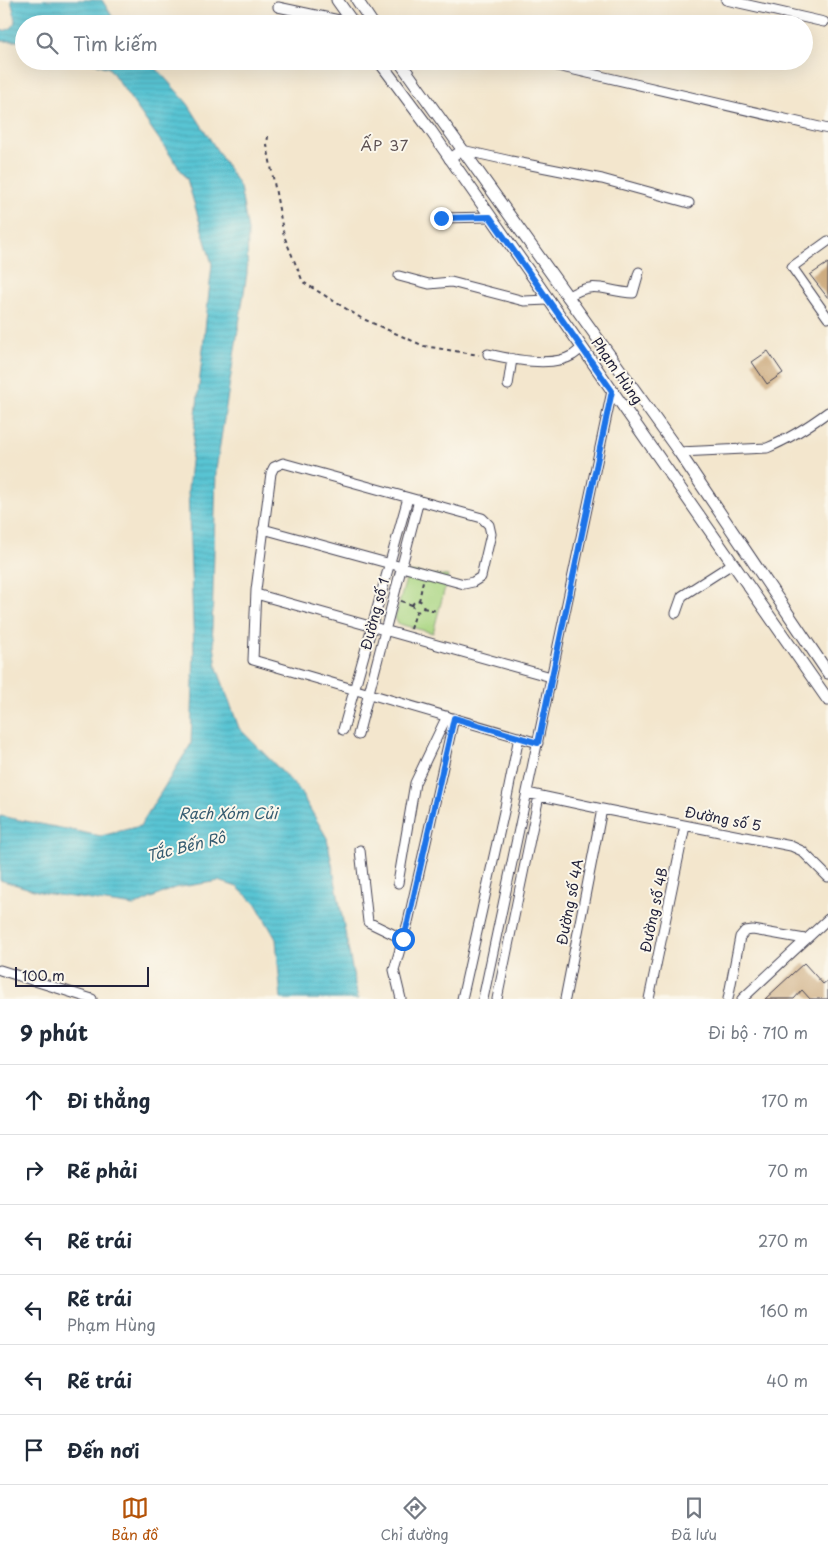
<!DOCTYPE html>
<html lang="vi">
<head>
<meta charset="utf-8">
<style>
	:root { --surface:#fff; --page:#f2f2f3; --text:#1f2937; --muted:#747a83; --line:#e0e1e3; --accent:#b45309 }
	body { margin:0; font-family:"Playpen Sans",sans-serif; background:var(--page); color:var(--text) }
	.scale { position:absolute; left:15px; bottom:12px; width:134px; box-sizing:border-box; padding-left:5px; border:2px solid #22223b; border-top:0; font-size:14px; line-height:18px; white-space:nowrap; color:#22223b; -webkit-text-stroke:4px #fbf7ec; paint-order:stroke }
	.stop { position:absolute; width:15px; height:15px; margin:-11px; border:4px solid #1a73e8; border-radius:50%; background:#fff }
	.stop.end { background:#1a73e8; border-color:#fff; box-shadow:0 1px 5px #0008 }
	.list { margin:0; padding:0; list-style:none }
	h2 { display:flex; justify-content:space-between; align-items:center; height:65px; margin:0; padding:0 20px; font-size:21px }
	h2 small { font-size:16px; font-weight:400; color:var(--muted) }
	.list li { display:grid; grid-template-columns:32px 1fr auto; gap:15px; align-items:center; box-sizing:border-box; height:70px; padding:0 20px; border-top:1px solid var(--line) }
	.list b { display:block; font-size:19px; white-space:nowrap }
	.list p { margin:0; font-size:16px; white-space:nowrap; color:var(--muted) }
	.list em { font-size:16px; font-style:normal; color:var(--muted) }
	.icon { flex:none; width:28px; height:28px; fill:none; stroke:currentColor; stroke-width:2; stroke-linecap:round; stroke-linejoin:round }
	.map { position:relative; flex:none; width:828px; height:999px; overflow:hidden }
	.search { position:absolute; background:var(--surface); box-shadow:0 5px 20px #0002; left:15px; right:15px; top:15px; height:55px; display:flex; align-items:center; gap:12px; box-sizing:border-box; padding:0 18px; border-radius:28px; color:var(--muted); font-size:19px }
	.sheet { height:485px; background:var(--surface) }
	nav { display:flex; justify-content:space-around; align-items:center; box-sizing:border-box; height:70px; border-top:1px solid var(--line); background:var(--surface); font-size:14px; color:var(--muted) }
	nav a { display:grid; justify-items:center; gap:2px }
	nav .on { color:var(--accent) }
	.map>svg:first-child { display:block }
	.park { fill:#aad683; stroke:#667c5f }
	.water { fill:url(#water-rules); stroke:#3e7387 }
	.building { fill:#cdac80 }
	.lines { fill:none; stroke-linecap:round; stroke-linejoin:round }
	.minor-casing { stroke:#413f51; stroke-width:11 }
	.major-casing { stroke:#413f51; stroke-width:13 }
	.path { stroke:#413f51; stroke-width:2; stroke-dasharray:4 4; stroke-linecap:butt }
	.minor { stroke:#fff; stroke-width:9 }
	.major { stroke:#fff; stroke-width:11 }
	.route { stroke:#1a73e8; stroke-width:6 }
	.labels { text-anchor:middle; stroke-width:4; stroke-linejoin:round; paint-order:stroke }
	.street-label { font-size:14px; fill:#22223b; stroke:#fbf7ec }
	.neighbourhood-label { font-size:15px; letter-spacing:1px; fill:#5e5253; stroke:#fbf7ec }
	.water-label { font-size:15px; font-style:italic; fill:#355b70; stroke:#fbf7ec }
</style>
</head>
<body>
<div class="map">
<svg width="828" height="999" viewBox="0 0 828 999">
	<defs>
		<pattern id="water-rules" width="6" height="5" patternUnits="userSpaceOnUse" patternTransform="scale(1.25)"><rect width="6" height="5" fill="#59c4d3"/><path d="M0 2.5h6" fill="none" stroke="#4da8b6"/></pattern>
	</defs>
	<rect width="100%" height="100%" fill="#fbf7ec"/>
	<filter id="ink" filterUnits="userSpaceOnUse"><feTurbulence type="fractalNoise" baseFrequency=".02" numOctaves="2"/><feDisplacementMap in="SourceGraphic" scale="10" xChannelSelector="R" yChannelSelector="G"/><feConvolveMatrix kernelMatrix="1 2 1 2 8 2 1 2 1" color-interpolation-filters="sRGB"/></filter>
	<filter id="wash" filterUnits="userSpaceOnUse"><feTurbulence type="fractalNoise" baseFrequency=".0096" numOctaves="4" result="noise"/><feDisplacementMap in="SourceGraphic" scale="20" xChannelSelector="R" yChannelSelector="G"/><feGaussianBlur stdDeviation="1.12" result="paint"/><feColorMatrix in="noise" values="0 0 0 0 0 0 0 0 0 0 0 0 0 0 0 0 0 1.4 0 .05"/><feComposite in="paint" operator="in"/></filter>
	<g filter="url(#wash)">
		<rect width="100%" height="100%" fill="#f3e6cd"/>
		<path class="park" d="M408 572 448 576 433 633 399 624 395 618Z"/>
		<path class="water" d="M11 0H102L117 24H24V41H0V31C22 30 14 14 11 0Z
			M88 61H150L188 104 240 187 248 231 247 273 216 470 212 629 217 668 239 728 298 788 327 838 358 999H281L276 939 256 904 237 887 219 881 174 888 134 906 44 893 0 880V816L101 836 140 826 191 744 194 650 188 490 212 264 187 179 109 68Z"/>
		<g id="blocks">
			<path class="building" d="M828 263V298L810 275Z
				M768 351 783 373 767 384 752 362Z
				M804 963 823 984 828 980V999H810L802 990 794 999H765Z"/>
		</g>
	</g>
	<g filter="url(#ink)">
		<use href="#blocks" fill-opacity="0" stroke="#413f51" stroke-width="1"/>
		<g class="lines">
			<defs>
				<path id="minor" d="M726 0 824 22
					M278 7 353 23
					M536 61 828 129
					M449 159 462 150 511 161 602 179 689 203
					M441 218 490 217
					M828 241 792 267 828 318
					M399 276 429 284 451 282 524 301 548 300
					M567 297C595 279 605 292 633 293L639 272
					M488 354C511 359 552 368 573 355 576 353 579 350 582 348
					M508 385 512 359
					M679 452 767 448C789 439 809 426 828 412
					M263 529 464 584 473 582 481 577 491 534 489 525 482 518 283 463 274 467 271 473 256 590 253 660 538 743
					M256 594 551 677
					M676 613 682 596 732 564
					M343 730 408 498
					M358 735 419 500
					M527 793 602 809 791 846 802 851 828 877
					M360 850 368 922 403 939
					M398 883 415 783 447 716
					M0 970 92 999
					M401 999 394 970 408 922 454 718
					M462 999 505 807 519 737
					M483 999 612 391
					M497 999 539 796
					M565 999 602 809
					M649 999 685 826
					M728 999 740 937 745 931 753 930 805 939
					M742 999 828 919"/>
				<path id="major" d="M337 0 354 24
					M357 0 373 24
					M379 61 431 131 828 700
					M399 61 679 452 828 673"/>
			</defs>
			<use href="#minor" class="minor-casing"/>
			<use href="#major" class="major-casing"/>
			<path class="path" d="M268 136 267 145 284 236 303 282 361 318 424 346 479 355
				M412.5 606a5.5 5.5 0 1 1 11 0a5.5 5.5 0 1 1-11 0Z
				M401 601 412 605
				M419 601 423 581
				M423 608 437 611
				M411 629 416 612"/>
			<use href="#minor" class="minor"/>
			<use href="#major" class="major"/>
		</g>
	</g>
	<g class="lines" filter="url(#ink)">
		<path class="route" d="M403 939 408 922 454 718 538 743 612 391 490 217 441 218"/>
	</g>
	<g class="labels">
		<g class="street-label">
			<text transform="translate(617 371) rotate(55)" y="5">Phạm Hùng</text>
			<text transform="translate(375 614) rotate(-75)" y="5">Đường số 1</text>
			<text transform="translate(723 819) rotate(11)" y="5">Đường số 5</text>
			<text transform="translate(570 902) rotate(-79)" y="5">Đường số 4A</text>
			<text transform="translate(654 910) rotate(-78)" y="5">Đường số 4B</text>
		</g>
		<g class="neighbourhood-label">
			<text x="385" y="151">ẤP 37</text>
		</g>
		<g class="water-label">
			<text x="228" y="819">Rạch Xóm Củi</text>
			<text transform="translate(186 847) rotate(-14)" y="5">Tắc Bến Rô</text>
		</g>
	</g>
</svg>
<div class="scale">100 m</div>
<div class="stop" style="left:403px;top:939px"></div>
<div class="stop end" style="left:441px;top:218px"></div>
<div class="search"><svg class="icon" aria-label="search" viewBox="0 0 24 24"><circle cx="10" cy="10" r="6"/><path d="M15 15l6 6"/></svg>Tìm kiếm</div>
</div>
<section class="sheet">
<h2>9 phút<small>Đi bộ · 710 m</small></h2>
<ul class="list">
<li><svg class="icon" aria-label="ahead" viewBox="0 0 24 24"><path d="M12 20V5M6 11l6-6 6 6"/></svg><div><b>Đi thẳng</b></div><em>170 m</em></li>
<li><svg class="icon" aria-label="right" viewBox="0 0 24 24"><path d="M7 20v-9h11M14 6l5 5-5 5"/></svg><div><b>Rẽ phải</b></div><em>70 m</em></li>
<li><svg class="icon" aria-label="left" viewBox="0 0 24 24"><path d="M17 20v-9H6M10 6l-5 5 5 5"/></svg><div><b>Rẽ trái</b></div><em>270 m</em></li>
<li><svg class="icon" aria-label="left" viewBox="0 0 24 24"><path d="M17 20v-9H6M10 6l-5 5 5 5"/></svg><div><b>Rẽ trái</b><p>Phạm Hùng</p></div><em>160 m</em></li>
<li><svg class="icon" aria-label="left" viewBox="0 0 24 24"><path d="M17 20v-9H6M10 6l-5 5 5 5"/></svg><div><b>Rẽ trái</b></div><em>40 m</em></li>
<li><svg class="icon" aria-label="arrive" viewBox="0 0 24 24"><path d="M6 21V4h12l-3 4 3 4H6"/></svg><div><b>Đến nơi</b></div></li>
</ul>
</section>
<nav>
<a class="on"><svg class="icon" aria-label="map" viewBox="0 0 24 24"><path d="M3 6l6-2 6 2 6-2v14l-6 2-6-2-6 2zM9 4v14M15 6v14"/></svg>Bản đồ</a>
<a><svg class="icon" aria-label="directions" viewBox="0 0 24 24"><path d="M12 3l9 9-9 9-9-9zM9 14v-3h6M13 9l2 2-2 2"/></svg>Chỉ đường</a>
<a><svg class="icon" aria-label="saved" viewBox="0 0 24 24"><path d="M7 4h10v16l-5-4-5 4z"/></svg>Đã lưu</a>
</nav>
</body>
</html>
